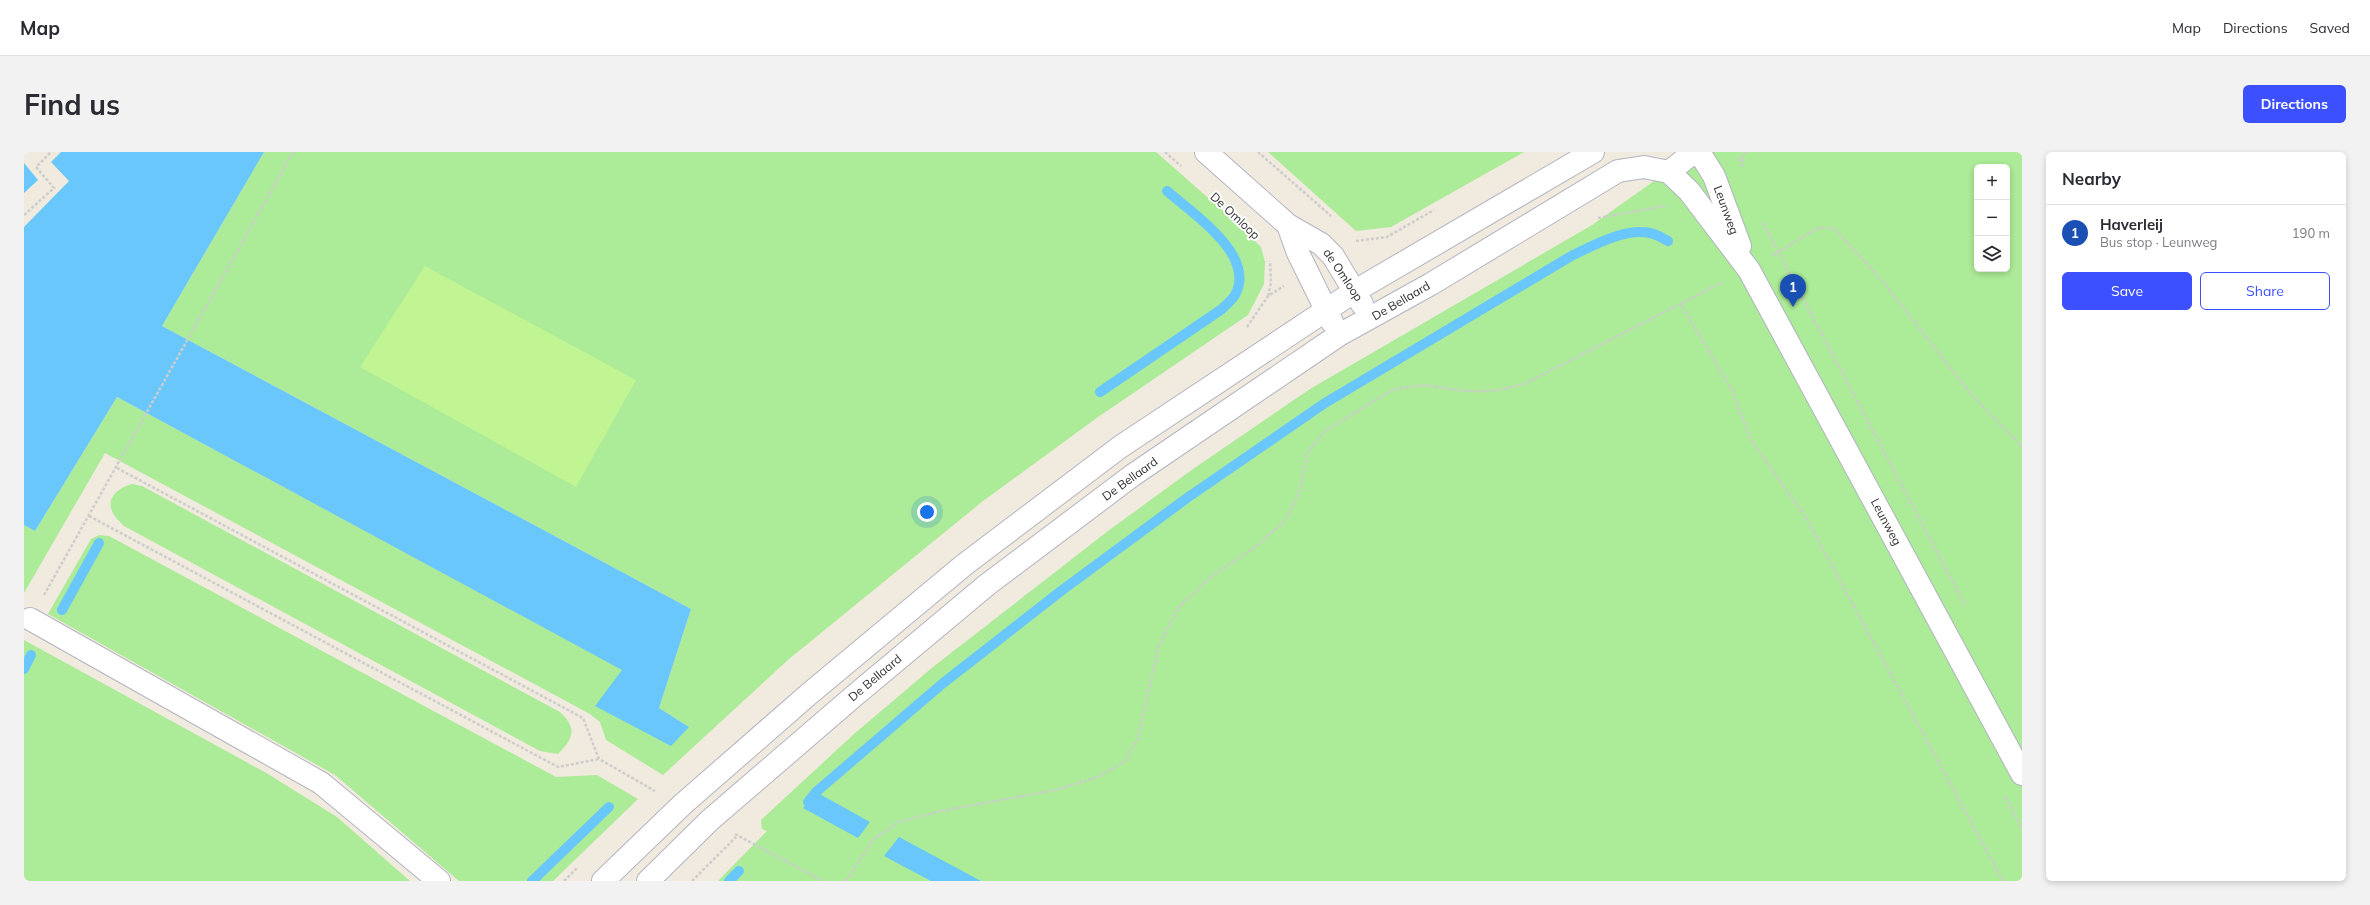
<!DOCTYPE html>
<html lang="en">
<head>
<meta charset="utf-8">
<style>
	:root { --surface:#fff; --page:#f2f2f3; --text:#2b2b33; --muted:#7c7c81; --line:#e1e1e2; --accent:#3d50ff }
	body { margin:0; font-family:Mulish,sans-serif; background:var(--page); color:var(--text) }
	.controls { position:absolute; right:12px; top:12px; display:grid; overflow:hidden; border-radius:6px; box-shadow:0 2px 6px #0003 }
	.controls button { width:36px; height:36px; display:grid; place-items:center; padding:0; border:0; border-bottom:1px solid var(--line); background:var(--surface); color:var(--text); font:20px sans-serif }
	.you { position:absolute; left:903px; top:360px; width:14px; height:14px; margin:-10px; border:3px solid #fff; border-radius:50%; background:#1a73e8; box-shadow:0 0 0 6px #1a73e833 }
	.badge { display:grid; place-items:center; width:26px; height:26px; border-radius:50%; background:var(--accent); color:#fff; font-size:13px; font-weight:700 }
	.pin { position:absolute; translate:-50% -33px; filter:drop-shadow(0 1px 2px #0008) }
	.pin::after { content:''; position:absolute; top:21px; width:14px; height:12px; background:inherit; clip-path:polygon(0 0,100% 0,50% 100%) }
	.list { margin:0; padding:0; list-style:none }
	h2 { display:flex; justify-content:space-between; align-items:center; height:52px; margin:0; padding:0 16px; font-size:17px }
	h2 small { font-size:13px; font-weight:400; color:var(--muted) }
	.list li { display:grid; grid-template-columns:26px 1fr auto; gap:12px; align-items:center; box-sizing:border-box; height:56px; padding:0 16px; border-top:1px solid var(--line) }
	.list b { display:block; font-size:15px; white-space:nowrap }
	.list p { margin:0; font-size:13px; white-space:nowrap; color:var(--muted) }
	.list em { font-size:13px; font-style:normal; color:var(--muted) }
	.actions { display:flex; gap:8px; padding:12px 16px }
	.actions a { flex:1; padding:9px 0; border:1px solid var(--accent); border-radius:6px; text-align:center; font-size:14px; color:var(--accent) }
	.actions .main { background:var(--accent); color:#fff }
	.icon { flex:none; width:22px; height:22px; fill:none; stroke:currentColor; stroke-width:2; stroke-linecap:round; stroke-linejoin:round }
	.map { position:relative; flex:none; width:1998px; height:729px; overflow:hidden; border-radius:6px }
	header { display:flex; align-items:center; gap:24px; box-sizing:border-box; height:56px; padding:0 20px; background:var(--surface); border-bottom:1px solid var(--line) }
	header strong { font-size:19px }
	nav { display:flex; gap:22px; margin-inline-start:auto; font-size:14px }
	.intro { display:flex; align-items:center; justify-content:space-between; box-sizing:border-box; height:96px; padding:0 24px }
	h1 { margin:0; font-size:28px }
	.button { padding:10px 18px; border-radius:6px; background:var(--accent); color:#fff; font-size:14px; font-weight:700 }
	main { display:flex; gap:24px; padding:0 24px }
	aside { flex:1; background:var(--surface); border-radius:6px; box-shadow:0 2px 6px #0003 }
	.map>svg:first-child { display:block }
	.green { fill:#aceb97; fill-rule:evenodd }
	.pitch { fill:#c1f492 }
	.water { fill:#69c7fb }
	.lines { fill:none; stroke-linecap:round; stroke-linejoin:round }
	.stream { stroke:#69c7fb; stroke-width:10 }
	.minor-casing { stroke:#b3b4c2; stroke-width:24 }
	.path { stroke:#cdcdcd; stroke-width:2.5; stroke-dasharray:3 2; stroke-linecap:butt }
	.minor { stroke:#fff; stroke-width:22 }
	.labels { text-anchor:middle; stroke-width:4; stroke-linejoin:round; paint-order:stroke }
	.street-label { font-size:12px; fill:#2e2e2e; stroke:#fff }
</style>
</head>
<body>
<header>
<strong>Map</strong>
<nav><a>Map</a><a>Directions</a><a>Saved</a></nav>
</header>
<div class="intro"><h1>Find us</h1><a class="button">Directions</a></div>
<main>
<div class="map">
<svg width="1998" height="729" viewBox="0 0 1998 729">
	<rect width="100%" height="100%" fill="#f0eadf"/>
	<path class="green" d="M240 0H1132L1215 73 1237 95 1241 110 1240 132 1224 163 1074 265 959 349 765 507 639 623 582 588 576 570 566 562 81 301 0 441V373L11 379 93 245 599 518 572 554 665 575 635 556 667 457 138 174Z
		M1244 0H1500L1367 75 1332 79Z
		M1671 0H1995L1998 3V729H694L743 679 738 677 737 668 830 582 909 515 1084 379 1169 317 1286 237 1568 73ZM1953 15H1983V117H1953Z
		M108 332 118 334 536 560C553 576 550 586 534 602L516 599 100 374C96 370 90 364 88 359 82 345 96 335 108 332Z
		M75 383 85 384 532 625 573 623 614 647 529 729H435L311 623 24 462 67 387Z
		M0 488 244 622 313 665 386 729H0Z"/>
	<path class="pitch" d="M401 114 612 228 552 335 336 215Z"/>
	<path class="water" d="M37 0H240L138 174 667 457 635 556 665 575 647 594 571 554 598 518 93 245 11 379 0 373V75L45 29 27 10Z
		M0 11 14 28 0 41Z
		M792 640 846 670 834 686 779 656Z
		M875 685 957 729H907L860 704Z"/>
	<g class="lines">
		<path class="stream" d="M1076 240 1198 157C1202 153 1208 148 1211 143 1233 103 1168 61 1143 39
			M38 458 75 391
			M0 517 7 503
			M794 656 784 650 792 640 918 532 1037 439 1163 346 1301 251 1549 103C1572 92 1601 76 1626 81 1632 82 1638 86 1644 89
			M508 729 585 655
			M705 729 715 719"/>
		<defs>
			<path id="minor" d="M1182 0 1264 73 1297 92 1309 104 1338 152
				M1675 0 1690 24 1716 94
				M1645 20 1665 39 1725 118 1998 622
				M1645 20 1670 0
				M1264 73 1274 101 1308 170
				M6 467 297 631 415 729
				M579 729 659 652 785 542 940 413 1096 295 1331 139 1569 0
				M624 729 686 668 830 544 964 432 1109 323 1315 183 1407 132 1594 19 1620 15 1645 20"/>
		</defs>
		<use href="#minor" class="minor-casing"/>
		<path class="path" d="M1141 0 1157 14
			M1234 0 1307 64
			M1718 7 1719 17
			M1714 9 1722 0
			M0 63 30 36 12 15 27 0
			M1574 66 1641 54
			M1739 71 1941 453
			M1332 89 1363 85 1410 58
			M1749 103 1794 76H1810L1860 131 1947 242 1998 295
			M1244 144 1247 131 1246 109
			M1656 151 1707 236 1727 288 1782 366 1979 729
			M1223 175 1244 144 1260 134
			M93 316 559 566 575 607 631 639
			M65 364 534 615 575 607
			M20 443 269 0
			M1981 645 1998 676
			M711 682 799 729
			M540 729 554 715
			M668 729 712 685
			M822 729 850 687 875 670 917 659 1031 638 1074 625 1101 609 1114 586 1134 497 1153 457 1185 426 1231 395 1260 370 1275 341 1284 300 1301 279 1370 237 1401 233 1441 239H1470L1500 232 1699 130"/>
		<use href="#minor" class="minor"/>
	</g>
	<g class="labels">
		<g class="street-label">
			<text transform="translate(1702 58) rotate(70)" y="4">Leunweg</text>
			<text transform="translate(1211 64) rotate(43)" y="4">De Omloop</text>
			<text transform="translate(1319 123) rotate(56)" y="4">de Omloop</text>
			<text transform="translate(1377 149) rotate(-30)" y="4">De Bellaard</text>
			<text transform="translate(1106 327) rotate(-36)" y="4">De Bellaard</text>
			<text transform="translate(1862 370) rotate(62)" y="4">Leunweg</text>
			<text transform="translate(851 526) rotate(-40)" y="4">De Bellaard</text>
		</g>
	</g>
</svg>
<div class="controls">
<button>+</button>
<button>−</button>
<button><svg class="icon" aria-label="layers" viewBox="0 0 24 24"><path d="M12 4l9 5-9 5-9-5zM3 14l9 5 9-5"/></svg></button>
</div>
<div class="you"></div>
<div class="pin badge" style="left:1769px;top:155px;background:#1a4fb4">1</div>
</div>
<aside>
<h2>Nearby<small></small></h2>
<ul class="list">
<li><span class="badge" style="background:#1a4fb4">1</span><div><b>Haverleij</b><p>Bus stop · Leunweg</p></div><em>190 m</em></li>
</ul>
<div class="actions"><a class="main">Save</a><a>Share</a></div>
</aside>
</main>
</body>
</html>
